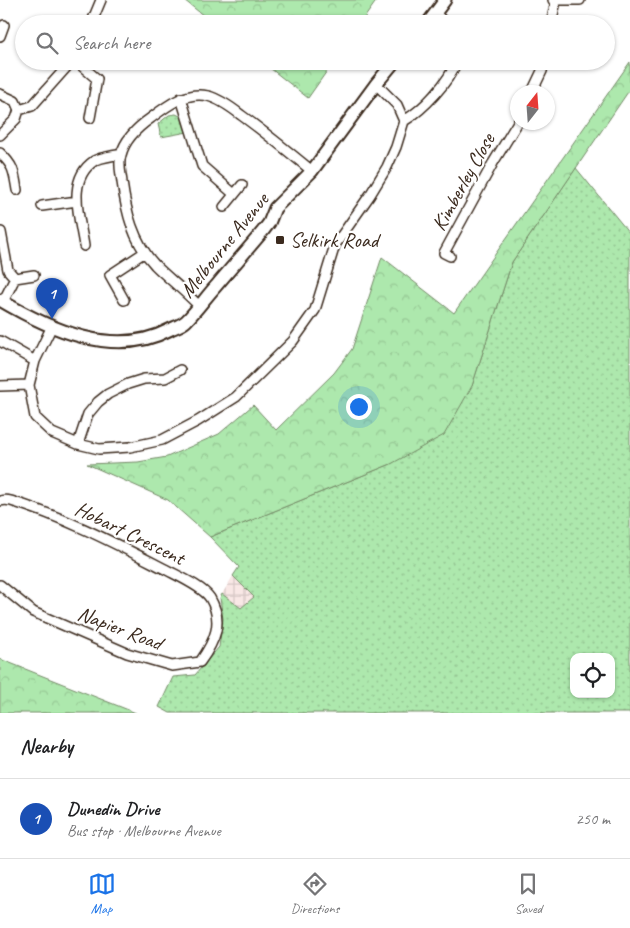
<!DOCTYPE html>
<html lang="en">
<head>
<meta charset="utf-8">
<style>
	:root { --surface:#fff; --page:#f2f2f2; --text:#202124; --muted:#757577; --line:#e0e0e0; --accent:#1a73e8 }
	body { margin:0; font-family:Caveat,sans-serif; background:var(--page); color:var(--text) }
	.controls { position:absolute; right:15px; bottom:15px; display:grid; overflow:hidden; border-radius:10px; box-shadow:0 1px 4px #0004 }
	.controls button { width:45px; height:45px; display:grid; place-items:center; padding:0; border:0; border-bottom:1px solid var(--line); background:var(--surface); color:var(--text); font:25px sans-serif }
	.compass { position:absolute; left:510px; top:85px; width:45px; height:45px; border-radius:50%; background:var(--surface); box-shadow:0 1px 4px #0004; rotate:17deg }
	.you { position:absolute; left:358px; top:406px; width:18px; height:18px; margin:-12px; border:4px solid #fff; border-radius:50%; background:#1a73e8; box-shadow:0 0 0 8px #1a73e833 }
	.badge { display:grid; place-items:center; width:32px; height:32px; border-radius:50%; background:var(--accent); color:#fff; font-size:16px; font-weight:700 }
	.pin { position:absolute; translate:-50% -41px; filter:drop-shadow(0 1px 2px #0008) }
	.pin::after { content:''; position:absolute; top:26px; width:18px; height:15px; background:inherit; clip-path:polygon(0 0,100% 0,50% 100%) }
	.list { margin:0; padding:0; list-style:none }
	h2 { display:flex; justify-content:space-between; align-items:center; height:65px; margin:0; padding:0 20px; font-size:21px }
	h2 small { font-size:16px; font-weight:400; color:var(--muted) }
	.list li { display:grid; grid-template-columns:32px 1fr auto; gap:15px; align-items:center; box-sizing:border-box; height:80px; padding:0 20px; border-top:1px solid var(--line) }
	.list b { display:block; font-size:19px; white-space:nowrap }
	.list p { margin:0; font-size:16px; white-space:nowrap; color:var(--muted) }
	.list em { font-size:16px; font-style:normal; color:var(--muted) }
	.icon { flex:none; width:28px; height:28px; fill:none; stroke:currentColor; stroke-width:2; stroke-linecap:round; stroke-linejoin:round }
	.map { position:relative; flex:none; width:630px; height:713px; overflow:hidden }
	.search { position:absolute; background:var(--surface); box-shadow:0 1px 4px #0004; left:15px; right:15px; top:15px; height:55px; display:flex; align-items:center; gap:12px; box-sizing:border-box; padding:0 18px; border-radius:28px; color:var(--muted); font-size:19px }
	.sheet { height:145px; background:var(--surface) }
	nav { display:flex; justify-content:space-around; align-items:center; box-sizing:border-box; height:70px; border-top:1px solid var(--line); background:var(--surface); font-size:14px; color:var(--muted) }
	nav a { display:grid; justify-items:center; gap:2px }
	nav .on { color:var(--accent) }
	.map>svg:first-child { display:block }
	.industrial { fill:url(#industrial-grid) }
	.grass { fill:url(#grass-dots); stroke:#748966; fill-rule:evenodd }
	.forest { fill:url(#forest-crowns); stroke:#748966 }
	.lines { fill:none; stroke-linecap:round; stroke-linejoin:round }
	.street-casing { stroke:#3b2a1e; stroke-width:12 }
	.secondary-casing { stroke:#3b2a1e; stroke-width:15 }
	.street { stroke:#fff; stroke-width:9 }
	.secondary { stroke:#fff; stroke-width:11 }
	.poi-dot { fill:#3b2a1e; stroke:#fff; stroke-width:2 }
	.labels { text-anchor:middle; stroke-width:4.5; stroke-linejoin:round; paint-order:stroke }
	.street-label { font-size:21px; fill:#3b2a1e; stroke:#fff }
	.poi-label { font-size:21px; fill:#3b2a1e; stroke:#fff; text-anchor:start }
</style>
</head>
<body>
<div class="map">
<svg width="630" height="713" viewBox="0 0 630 713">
	<defs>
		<pattern id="industrial-grid" width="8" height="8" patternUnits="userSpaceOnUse" patternTransform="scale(1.25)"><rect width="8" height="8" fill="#f9e8e6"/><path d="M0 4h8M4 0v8" fill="none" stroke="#d6c7c5"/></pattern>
		<pattern id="grass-dots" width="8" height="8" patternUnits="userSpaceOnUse" patternTransform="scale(1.25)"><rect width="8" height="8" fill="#ade8ad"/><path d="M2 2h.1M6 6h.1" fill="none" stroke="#96c794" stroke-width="1.8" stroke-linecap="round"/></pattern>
		<pattern id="forest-crowns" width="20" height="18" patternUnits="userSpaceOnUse" patternTransform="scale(1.25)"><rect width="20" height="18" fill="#ade8ad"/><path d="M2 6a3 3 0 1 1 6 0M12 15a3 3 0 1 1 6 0" fill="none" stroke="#96c794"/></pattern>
	</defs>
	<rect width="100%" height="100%" fill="#fff"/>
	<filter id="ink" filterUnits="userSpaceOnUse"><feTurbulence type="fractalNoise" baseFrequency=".02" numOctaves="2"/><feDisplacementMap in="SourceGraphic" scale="10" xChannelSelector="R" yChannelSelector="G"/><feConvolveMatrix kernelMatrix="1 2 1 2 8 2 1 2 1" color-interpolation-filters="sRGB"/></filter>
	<g filter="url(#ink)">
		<path class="industrial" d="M233 576 254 597 241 608 222 594Z"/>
		<path class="grass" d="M176 114 182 117 188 132 161 137 158 124 169 115Z
			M576 168 630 234V713H170L159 707 173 677 195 675 219 647 223 619 220 598 222 594 241 608 254 597 233 576 239 567 210 537 391 464 472 386 512 262ZM574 657H611V694H574Z"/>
		<path class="forest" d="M184 0H377L360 24H214Z
			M261 61H334L308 98Z
			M630 62V89L512 262 472 386 444 435 391 464 210 537 168 500 87 464 138 462 167 457 219 434 253 405 276 430 334 373 352 349 382 257 454 313Z
			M0 659 136 713H0Z"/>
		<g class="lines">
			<defs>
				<path id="street" d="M553 0H580
					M436 14 446 24
					M91 24 101 0
					M551 24 556 1
					M0 36 4 25
					M76 61 97 79 90 118
					M532 92 542 71 544 61
					M0 94 15 101 19 110
					M181 98 202 166 234 194
					M19 110 32 106 72 61
					M404 121C424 109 448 83 457 61
					M0 135 16 119 19 110
					M0 153C14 166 14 172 17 190
					M42 206 77 201
					M224 207 242 185
					M1 232 8 270 15 278 3 302
					M84 246C80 218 66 180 94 161 101 157 113 156 121 154
					M450 256 444 253 493 163 518 122
					M15 278 34 275
					M124 300 110 275 145 252
					M199 306C185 291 169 279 155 265 133 242 126 211 122 182 121 173 118 164 121 155 125 139 138 127 151 118 168 105 186 91 208 96 220 99 232 108 241 115 266 133 289 152 312 171
					M52 326 35 361 29 385 35 417 52 433 78 444 99 449 130 447 162 440 198 421 236 397 293 341 315 310 335 245 370 195 387 167 396 147 404 121 397 105 376 84
					M0 341 35 361
					M0 386 29 385
					M78 444 88 414 98 402 108 394 128 384 144 379 165 378 180 370
					M0 501C4 500 7 500 11 501 65 517 116 544 165 569 178 576 203 587 210 598 224 622 215 641 200 662L172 666 127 653 33 612 0 585"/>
				<path id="secondary" d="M427 24 445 0
					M0 300C49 329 114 359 169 330 175 327 182 325 186 321 197 310 206 297 216 286 232 267 248 249 263 231L269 223 275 208 312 171 376 84 395 61"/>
			</defs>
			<use href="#street" class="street-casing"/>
			<use href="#secondary" class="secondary-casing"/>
			<use href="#street" class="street"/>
			<use href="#secondary" class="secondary"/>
		</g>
	</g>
	<rect class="poi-dot" x="275" y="235" width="10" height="10" rx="2.5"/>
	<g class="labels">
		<g class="street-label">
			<text transform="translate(463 182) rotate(-61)" y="7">Kimberley Close</text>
			<text transform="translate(224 245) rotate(-51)" y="7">Melbourne Avenue</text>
			<text transform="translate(130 533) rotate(26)" y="7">Hobart Crescent</text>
			<text transform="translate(120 628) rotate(21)" y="7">Napier Road</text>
		</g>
		<g class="poi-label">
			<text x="290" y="247">Selkirk Road</text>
		</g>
	</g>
</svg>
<div class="controls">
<button><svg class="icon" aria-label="locate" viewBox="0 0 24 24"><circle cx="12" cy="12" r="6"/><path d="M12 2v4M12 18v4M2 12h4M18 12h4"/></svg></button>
</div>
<svg class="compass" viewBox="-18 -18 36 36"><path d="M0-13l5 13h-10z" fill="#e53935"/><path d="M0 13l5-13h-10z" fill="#757577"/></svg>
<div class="you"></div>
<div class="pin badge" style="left:52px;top:319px;background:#1a4fb4">1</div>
<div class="search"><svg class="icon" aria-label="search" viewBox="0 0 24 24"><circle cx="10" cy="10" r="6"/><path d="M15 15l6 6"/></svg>Search here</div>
</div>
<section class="sheet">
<h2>Nearby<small></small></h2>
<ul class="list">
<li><span class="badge" style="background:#1a4fb4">1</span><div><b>Dunedin Drive</b><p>Bus stop · Melbourne Avenue</p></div><em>250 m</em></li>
</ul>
</section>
<nav>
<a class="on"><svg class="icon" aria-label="map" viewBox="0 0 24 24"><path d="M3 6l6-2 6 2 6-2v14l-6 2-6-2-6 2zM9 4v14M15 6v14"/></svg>Map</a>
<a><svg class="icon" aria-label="directions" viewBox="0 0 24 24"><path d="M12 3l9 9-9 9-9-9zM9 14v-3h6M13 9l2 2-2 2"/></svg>Directions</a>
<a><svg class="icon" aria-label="saved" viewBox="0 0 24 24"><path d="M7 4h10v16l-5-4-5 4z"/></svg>Saved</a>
</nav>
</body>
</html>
